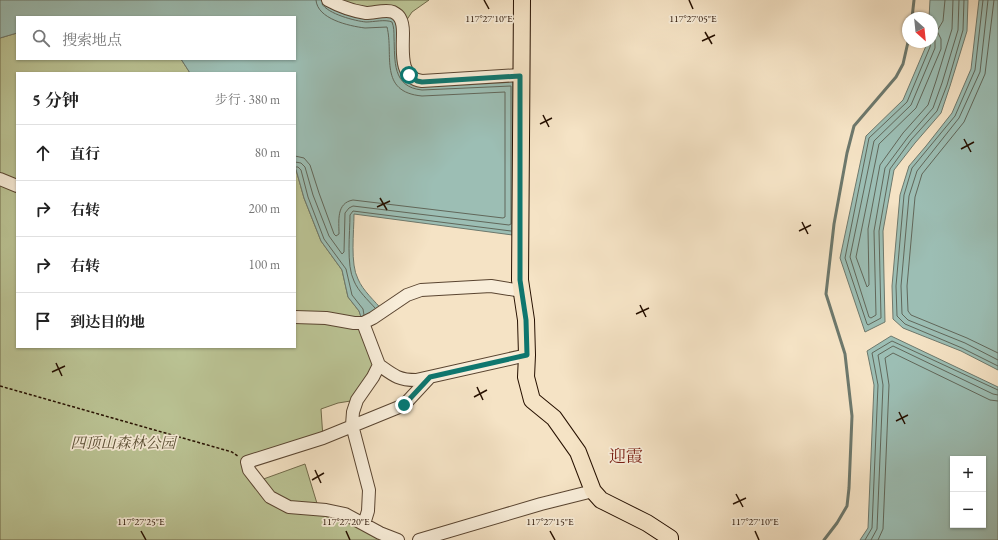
<!DOCTYPE html>
<html lang="zh">
<head>
<meta charset="utf-8">
<style>
	:root { --surface:#fff; --page:#f6f6f6; --text:#222; --muted:#767676; --line:#e0e0e0 }
	body { margin:0; font-family:"EB Garamond","Noto Serif SC",serif; background:var(--page); color:var(--text) }
	.controls { position:absolute; right:12px; bottom:12px; display:grid; overflow:hidden; border-radius:0px; box-shadow:0 1px 3px #0004 }
	.controls button { width:36px; height:36px; display:grid; place-items:center; padding:0; border:0; border-bottom:1px solid var(--line); background:var(--surface); color:var(--text); font:20px sans-serif }
	.compass { position:absolute; left:902px; top:12px; width:36px; height:36px; border-radius:50%; background:var(--surface); box-shadow:0 1px 3px #0004; rotate:153deg }
	.stop { position:absolute; width:12px; height:12px; margin:-9px; border:3px solid #0f766e; border-radius:50%; background:#fff }
	.stop.end { background:#0f766e; border-color:#fff; box-shadow:0 1px 4px #0008 }
	.list { margin:0; padding:0; list-style:none }
	h2 { display:flex; justify-content:space-between; align-items:center; height:52px; margin:0; padding:0 16px; font-size:17px }
	h2 small { font-size:13px; font-weight:400; color:var(--muted) }
	.list li { display:grid; grid-template-columns:26px 1fr auto; gap:12px; align-items:center; box-sizing:border-box; height:56px; padding:0 16px; border-top:1px solid var(--line) }
	.list b { display:block; font-size:15px; white-space:nowrap }
	.list em { font-size:13px; font-style:normal; color:var(--muted) }
	.icon { flex:none; width:22px; height:22px; fill:none; stroke:currentColor; stroke-width:2; stroke-linecap:round; stroke-linejoin:round }
	.map { position:relative; flex:none; width:998px; height:540px; overflow:hidden }
	.search { position:absolute; background:var(--surface); box-shadow:0 1px 3px #0004; left:16px; top:16px; width:280px; height:44px; display:flex; align-items:center; gap:10px; box-sizing:border-box; padding:0 14px; border-radius:0px; color:var(--muted); font-size:15px }
	.panel { position:absolute; background:var(--surface); box-shadow:0 1px 3px #0004; left:16px; top:72px; width:280px; height:276px; border-radius:0px }
	.map>svg:first-child { display:block }
	.green { fill:#bbc495; stroke:#706a4a }
	.water { fill:#9cbeb4; stroke:#6d786c; fill-rule:evenodd }
	.lines { fill:none; stroke-linecap:round; stroke-linejoin:round }
	.shore { stroke:#61675a; stroke-width:1 }
	.stream { stroke:#6d786c; stroke-width:3 }
	.minor-casing { stroke:#5a4531; stroke-width:14 }
	.major-casing { stroke:#261000; stroke-width:18 }
	.path { stroke:#261000; stroke-width:1.5; stroke-dasharray:3 2; stroke-linecap:butt }
	.minor { stroke:#f8edd9; stroke-width:12 }
	.major { stroke:#f5e3c5; stroke-width:16 }
	.route { stroke:#0f766e; stroke-width:5 }
	.ticks { fill:none; stroke:#261000; stroke-width:1.5 }
	.labels { text-anchor:middle; stroke-width:3.5; stroke-linejoin:round; paint-order:stroke }
	.park-label { font-size:15px; font-style:italic; fill:#5a4f34; stroke:#f8edd9 }
	.quarter-label { font-size:17px; fill:#7a1f14; stroke:#f8edd9 }
	.ticks-label { font-size:10px; text-anchor:middle; fill:#261000; stroke:#f8edd9; stroke-width:3.5; stroke-linejoin:round; paint-order:stroke }
</style>
</head>
<body>
<div class="map">
<svg width="998" height="540" viewBox="0 0 998 540">
	<rect width="100%" height="100%" fill="#f5e3c5"/>
	<filter id="stains"><feTurbulence type="fractalNoise" baseFrequency=".005" numOctaves="4"/><feColorMatrix values="0 0 0 0 .2 0 0 0 0 .09 0 0 0 0 .02 0 0 0 .5 -.17"/></filter>
	<radialGradient id="worn" r=".72"><stop offset=".6" stop-color="#630" stop-opacity="0"/><stop offset="1" stop-color="#630" stop-opacity=".3"/></radialGradient>
	<path class="green" d="M328 0H429L412 12 402 27Z
		M17 33V59H181L190 73H17V347H295V166L304 198 321 241 342 270 348 297 359 311 379 365 357 400 338 403 321 409 323 438 248 462 258 481 305 464 319 510 398 540H0V38Z"/>
	<path class="water" d="M0 0H328L393 12 409 75H520V236L354 214C354 232 350 264 358 279 363 291 375 301 383 311L363 323 359 311 348 297 342 270 321 241 304 198 295 166V73H190L181 59H295V17H17V33L0 38Z
		M930 0H968L967 31 950 86 941 113 915 143 894 170 883 231 885 322 865 332 840 258 866 136 903 100 926 46 927 42H932V18H929Z
		M979 0H998V370L961 351 903 328 893 319 892 286 900 195 909 166 926 146 952 113 971 69Z
		M891 336 998 387V540H860L868 528 874 385 867 351ZM953 459H983V525H953Z"/>
	<g class="lines">
		<path class="shore" d="M945 0 943 21 937 31 941 39V49L916 108 879 144 856 257 867 287 869 285 868 229 880 165 903 133 928 105 936 81 952 29 953 0
			M983 0 975 70 955 116 912 168 904 195 896 286 897 316 905 324 962 348 998 366
			M988 0 980 72 959 118 917 171 909 196 901 286 902 314 908 320 965 343 998 360
			M994 0 985 74 964 122 922 174 915 197 907 286 908 311 911 315 967 338 998 353
			M932 35 935 40V48L911 105 874 141 850 257 869 317 871 318 876 315 874 231 885 168 908 137 933 108 942 83 958 30 959 0
			M931 42 930 47 907 102 869 138 845 258 867 324 868 325 881 318 879 231 890 169 911 140 937 111 947 85 963 30 964 0
			M295 156 304 158 310 165 319 193 334 234 336 236 339 234C339 221 336 203 353 200L503 218 505 217V92L422 96C378 92 394 55 387 27 380 27 372 28 365 28 349 26 317 19 316 0
			M295 162 301 163 305 167 313 195 329 236 342 254 344 252 345 213 349 208 353 206 509 225 511 224V86L422 90C392 87 395 61 394 37 394 32 394 27 392 22 385 19 374 22 366 22 355 21 328 14 322 4
			M295 167H298L301 170 308 197 324 239 346 269 352 295 363 309 364 315
			M375 308C368 300 358 291 354 281 346 265 350 233 350 215L353 211 511 231
			M865 540 872 528 878 385 872 353 892 341 998 390
			M871 540 877 529 883 385 878 355 893 346 993 394 998 395
			M878 540 883 529 889 385 885 358 893 353 990 400 998 401"/>
		<path class="stream" d="M912 18 914 0
			M824 540 837 523 847 506 849 488 852 416 845 354 826 294 834 224 847 153 854 126 896 77 903 64 908 42"/>
		<defs>
			<path id="minor" d="M328 0C339 6 353 11 366 13 374 13 386 9 393 12 395 13 399 16 400 18 403 23 403 29 403 33 403 52 399 78 422 81L520 75
				M0 179 17 186
				M295 317 326 318 354 323H363L373 318 407 295 421 290 491 286 522 291
				M363 323 379 365 373 377 357 400 353 412 352 425 369 490 368 511 364 524
				M379 365C393 375 398 380 416 380L527 355
				M398 540 380 533 345 514 326 510 289 507 270 497 249 470 247 462 323 438 404 405 430 377
				M419 540 541 504 593 491"/>
			<path id="major" d="M522 0 520 280 526 320 527 355 526 377 532 400 554 418 578 452 593 491 601 500 647 523 670 538V540"/>
		</defs>
		<use href="#minor" class="minor-casing"/>
		<use href="#major" class="major-casing"/>
		<path class="path" d="M0 386 232 452 239 457"/>
		<use href="#minor" class="minor"/>
		<use href="#major" class="major"/>
	</g>
	<g class="lines">
		<path class="route" d="M404 405 430 377 527 355 526 320 520 280V76L422 82 417 81 409 75"/>
	</g>
	<path class="ticks" d="M484 0 489 9M689 0 693 9M705 32 712 44M702 41 715 35M543 115 549 127M540 124 552 118M964 139 971 152M961 149 974 142M380 198 387 210M377 207 390 201M802 222 808 234M799 231 811 225M640 305 646 317M636 314 649 308M56 363 62 376M52 372 65 366M477 387 483 400M474 397 487 390M899 412 905 424M896 421 908 415M315 470 321 483M312 480 324 473M736 494 743 507M733 504 746 498M141 531 146 540M346 531 350 540M550 531 555 540M755 531 759 540"/>
	<g class="labels">
		<g class="park-label">
			<text x="123" y="448">四顶山森林公园</text>
		</g>
		<g class="quarter-label">
			<text x="626" y="462">迎霞</text>
		</g>
	</g>
	<g class="ticks-label">
		<text x="489" y="22">117°27'10"E</text>
		<text x="693" y="22">117°27'05"E</text>
		<text x="141" y="525">117°27'25"E</text>
		<text x="346" y="525">117°27'20"E</text>
		<text x="550" y="525">117°27'15"E</text>
		<text x="755" y="525">117°27'10"E</text>
	</g>
	<rect width="100%" height="100%" filter="url(#stains)"/>
	<rect width="100%" height="100%" fill="url(#worn)"/>
</svg>
<div class="controls">
<button>+</button>
<button>−</button>
</div>
<svg class="compass" viewBox="-18 -18 36 36"><path d="M0-13l5 13h-10z" fill="#e53935"/><path d="M0 13l5-13h-10z" fill="#767676"/></svg>
<div class="stop" style="left:409px;top:75px"></div>
<div class="stop end" style="left:404px;top:405px"></div>
<div class="search"><svg class="icon" aria-label="search" viewBox="0 0 24 24"><circle cx="10" cy="10" r="6"/><path d="M15 15l6 6"/></svg>搜索地点</div>
<section class="panel">
<h2>5 分钟<small>步行 · 380 m</small></h2>
<ul class="list">
<li><svg class="icon" aria-label="ahead" viewBox="0 0 24 24"><path d="M12 20V5M6 11l6-6 6 6"/></svg><div><b>直行</b></div><em>80 m</em></li>
<li><svg class="icon" aria-label="right" viewBox="0 0 24 24"><path d="M7 20v-9h11M14 6l5 5-5 5"/></svg><div><b>右转</b></div><em>200 m</em></li>
<li><svg class="icon" aria-label="right" viewBox="0 0 24 24"><path d="M7 20v-9h11M14 6l5 5-5 5"/></svg><div><b>右转</b></div><em>100 m</em></li>
<li><svg class="icon" aria-label="arrive" viewBox="0 0 24 24"><path d="M6 21V4h12l-3 4 3 4H6"/></svg><div><b>到达目的地</b></div></li>
</ul>
</section>
</div>
</body>
</html>
